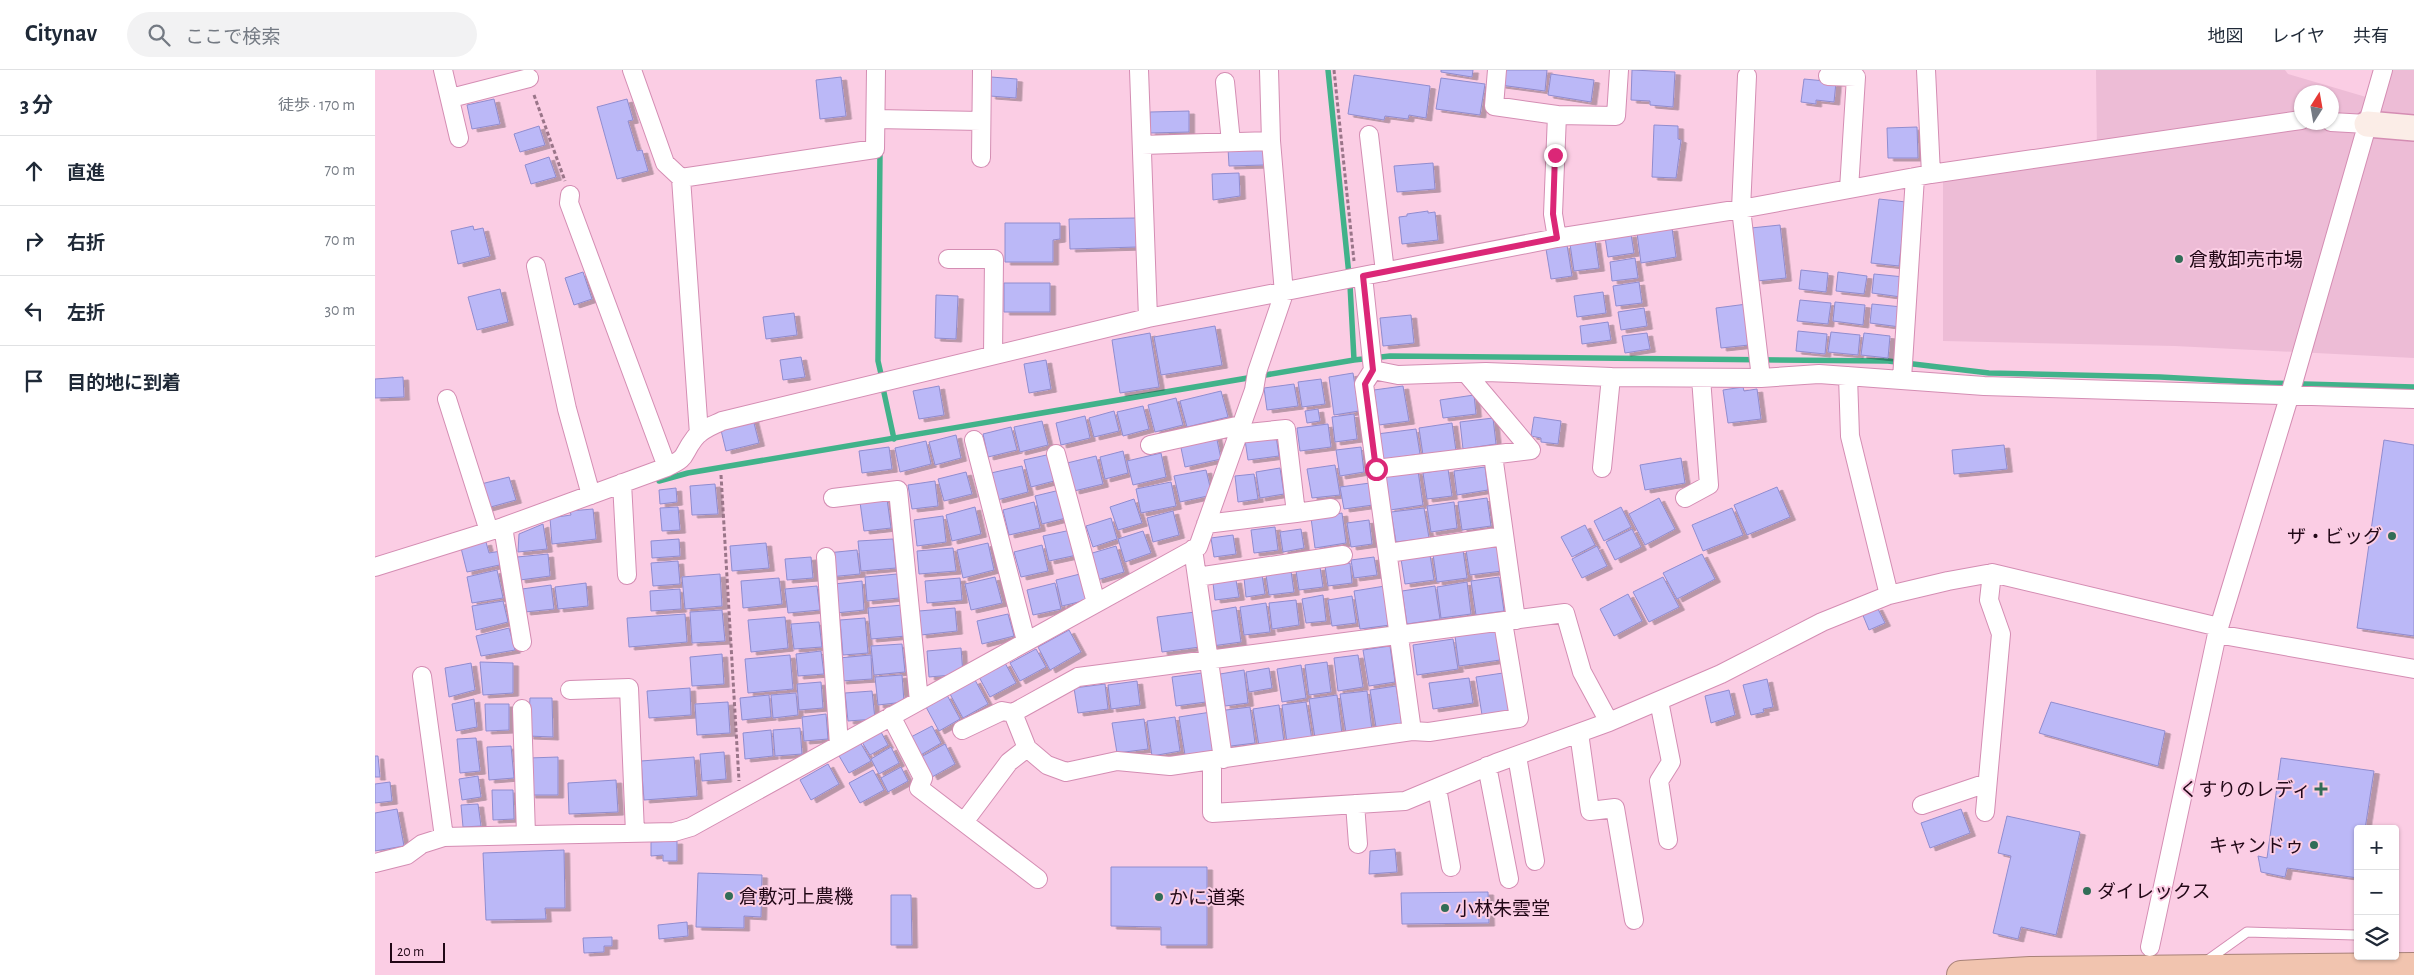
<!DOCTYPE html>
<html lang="ja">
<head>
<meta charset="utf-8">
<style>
	:root { --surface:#fff; --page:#f2f2f3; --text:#1f2937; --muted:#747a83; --line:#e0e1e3 }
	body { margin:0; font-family:"Alegreya Sans","Noto Sans JP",sans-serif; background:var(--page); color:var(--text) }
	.controls { position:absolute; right:15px; bottom:15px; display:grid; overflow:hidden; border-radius:5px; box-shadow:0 1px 4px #0004 }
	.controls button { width:45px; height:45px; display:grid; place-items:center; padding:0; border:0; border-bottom:1px solid var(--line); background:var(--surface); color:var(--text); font:25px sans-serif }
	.compass { position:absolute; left:1919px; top:15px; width:45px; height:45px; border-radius:50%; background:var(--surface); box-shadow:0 1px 4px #0004; rotate:11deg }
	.scale { position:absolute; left:15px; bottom:12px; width:55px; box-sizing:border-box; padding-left:5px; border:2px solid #210716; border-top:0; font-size:14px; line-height:18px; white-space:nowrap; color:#210716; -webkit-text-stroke:4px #fbcde4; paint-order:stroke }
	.stop { position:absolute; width:15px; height:15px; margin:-11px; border:4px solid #db2777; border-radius:50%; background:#fff }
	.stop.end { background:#db2777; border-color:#fff; box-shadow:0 1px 5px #0008 }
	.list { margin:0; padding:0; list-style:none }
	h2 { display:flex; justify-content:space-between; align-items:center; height:65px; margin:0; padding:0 20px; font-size:21px }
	h2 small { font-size:16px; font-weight:400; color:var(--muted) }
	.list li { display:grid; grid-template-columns:32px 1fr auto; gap:15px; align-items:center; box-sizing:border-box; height:70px; padding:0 20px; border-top:1px solid var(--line) }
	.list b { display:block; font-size:19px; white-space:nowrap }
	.list em { font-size:16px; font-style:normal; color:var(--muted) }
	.icon { flex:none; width:28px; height:28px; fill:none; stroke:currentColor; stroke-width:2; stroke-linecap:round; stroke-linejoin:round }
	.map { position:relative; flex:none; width:2039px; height:905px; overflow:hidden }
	header { display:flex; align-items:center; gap:30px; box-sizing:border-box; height:70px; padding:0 25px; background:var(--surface); border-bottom:1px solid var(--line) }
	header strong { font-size:24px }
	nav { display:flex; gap:28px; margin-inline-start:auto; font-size:18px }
	.search { width:350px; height:45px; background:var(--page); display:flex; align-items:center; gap:12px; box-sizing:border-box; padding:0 18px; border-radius:28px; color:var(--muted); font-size:19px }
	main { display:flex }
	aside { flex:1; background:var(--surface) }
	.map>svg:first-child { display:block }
	.built { fill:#edbcd6; fill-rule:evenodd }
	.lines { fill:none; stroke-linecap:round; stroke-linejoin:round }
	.stream { stroke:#41b28a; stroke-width:5.5 }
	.building { fill:#bbb8f7; stroke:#908ccf; filter:url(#shadow) }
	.lane-casing { stroke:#d48db3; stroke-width:11 }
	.street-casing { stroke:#d48db3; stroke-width:20 }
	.secondary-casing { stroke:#d48db3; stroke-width:28 }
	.highway-casing { stroke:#a88279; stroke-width:30 }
	.path { stroke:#9a7589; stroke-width:3; stroke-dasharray:4 2.5; stroke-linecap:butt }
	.lane { stroke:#fff; stroke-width:9 }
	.street { stroke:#fff; stroke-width:18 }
	.secondary { stroke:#fbede7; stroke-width:25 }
	.highway { stroke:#f1c4af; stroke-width:28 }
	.route { stroke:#db2777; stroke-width:6 }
	.poi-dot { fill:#326d57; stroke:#fbcde4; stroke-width:2 }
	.labels { text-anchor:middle; stroke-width:4; stroke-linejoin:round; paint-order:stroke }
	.poi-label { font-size:19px; fill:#210716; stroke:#fbcde4; text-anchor:start }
</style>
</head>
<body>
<header>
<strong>Citynav</strong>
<div class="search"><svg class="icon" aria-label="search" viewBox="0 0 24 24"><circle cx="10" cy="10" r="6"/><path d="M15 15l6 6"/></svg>ここで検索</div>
<nav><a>地図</a><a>レイヤ</a><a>共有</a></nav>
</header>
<main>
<aside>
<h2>3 分<small>徒歩 · 170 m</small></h2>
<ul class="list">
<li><svg class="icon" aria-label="ahead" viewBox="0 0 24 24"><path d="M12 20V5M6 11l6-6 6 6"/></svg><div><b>直進</b></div><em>70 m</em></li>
<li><svg class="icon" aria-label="right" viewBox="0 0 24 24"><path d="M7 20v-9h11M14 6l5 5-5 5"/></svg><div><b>右折</b></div><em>70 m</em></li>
<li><svg class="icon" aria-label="left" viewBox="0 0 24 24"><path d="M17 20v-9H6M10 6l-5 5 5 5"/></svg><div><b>左折</b></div><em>30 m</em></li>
<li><svg class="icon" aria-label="arrive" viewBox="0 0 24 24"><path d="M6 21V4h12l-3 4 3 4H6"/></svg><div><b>目的地に到着</b></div></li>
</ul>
</aside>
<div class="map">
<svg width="2039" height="905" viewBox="0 0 2039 905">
	<defs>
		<filter id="shadow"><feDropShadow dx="5.5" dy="3" stdDeviation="0" flood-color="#0004"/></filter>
	</defs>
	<rect width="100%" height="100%" fill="#fbcde4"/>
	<path class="built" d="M1721 0H1910L1913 4 2008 32 2018 0H2039V288L1800 276 1568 271V107L1722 84ZM1926 22H1956V52H1926Z"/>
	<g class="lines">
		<path class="stream" d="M953 0 975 215 979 290
			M505 82 503 291 506 304
			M508 318 519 369
			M284 411 313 403 979 290 1015 286 1513 291 1614 303 1785 307 1895 313 2039 317"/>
	</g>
	<path class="building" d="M1066 0H1098L1097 7 1066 2Z
		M1127 0H1172L1170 21 1125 15Z
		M1257 0 1300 2 1298 37 1275 35V31L1256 30Z
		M1176 4 1219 10 1216 32 1173 25Z
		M979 5 1055 16 1051 48 1034 45 1033 49 1010 46 1009 50 973 44Z
		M466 7 471 46 445 49 441 10Z
		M616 7 642 9 641 28 615 26Z
		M1066 8 1110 14 1105 45 1061 39Z
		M1429 9 1461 12 1459 32 1441 30V34L1426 32Z
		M119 29 125 54 97 59 92 35Z
		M252 29 258 50 253 51 262 81 267 80 273 101 242 109 222 37Z
		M814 41V62L775 63V42Z
		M1279 55 1303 56V69L1306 70 1301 108 1277 107Z
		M164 56 170 75 145 82 139 64Z
		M1542 57 1543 88H1513L1512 58Z
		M853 78H889V95L854 96Z
		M174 87 181 107 156 114 150 95Z
		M1058 93 1060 119 1022 122 1019 96Z
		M864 103 865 126 838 130 837 104Z
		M1504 129 1531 132 1524 196 1496 193Z
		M1053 141V143L1060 142 1063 170 1027 174 1024 147 1032 146V144Z
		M761 148 762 177 695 179 694 149Z
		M630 153H685V169L678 170V192H630Z
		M1405 155 1411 208 1382 211 1376 158Z
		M98 156 99 160 108 158 115 186 83 194 76 161Z
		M1297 158 1301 187 1266 193 1262 163Z
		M1256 164 1259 183 1233 187 1230 167Z
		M1220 170 1224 198 1199 201 1195 174Z
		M1192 175 1197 206 1176 209 1171 179Z
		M1260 188 1263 208 1237 211 1235 192Z
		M1426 200 1453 203 1451 222 1424 219Z
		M208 202 217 229 199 235 190 208Z
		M1463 202 1492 206 1489 224 1461 221Z
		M1499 204 1529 207 1526 227 1497 223Z
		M1264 212 1267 233 1241 236 1238 216Z
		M629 213H675V242H629Z
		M125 219 133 252 102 260 93 227Z
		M1228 222 1231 243 1202 247 1199 226Z
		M561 225 583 226 581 269 560 268Z
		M1425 230 1456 233 1453 254 1422 251Z
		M1460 232 1490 235 1488 255 1458 251Z
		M1372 234 1374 275 1346 278 1341 238Z
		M1497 234 1527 237 1525 257 1495 253Z
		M1269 238 1272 256 1246 260 1243 242Z
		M419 243 422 265 391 269 388 247Z
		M1036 245 1039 273 1008 276 1005 248Z
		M1233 252 1236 270 1207 274 1205 256Z
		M840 256 847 295 786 305 779 267Z
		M1423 261 1452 264 1450 284 1421 281Z
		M1456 262 1485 265 1483 285 1453 282Z
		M775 263 784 317 745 323 737 270Z
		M1272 263 1275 279 1250 283 1247 266Z
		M1489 263 1515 266 1513 288 1486 285Z
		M426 287 430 307 408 310 405 290Z
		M671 290 676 319 654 323 649 294Z
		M978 303 984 341 959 345 954 307Z
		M28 307 29 327 0 328V309Z
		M946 309 950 334 927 337 923 312Z
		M919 314 923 336 892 340 889 318Z
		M564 316 569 345 544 349 538 321Z
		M1028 316 1034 351 1004 355 999 320Z
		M1368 317 1369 321 1382 319 1386 349 1353 353 1348 320Z
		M846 321 853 347 812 357 805 331Z
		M1099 325 1101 344 1068 348 1065 330Z
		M801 328 808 355 780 362 773 335Z
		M768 336 774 359 748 366 742 342Z
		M943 339 945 351 932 353 930 341Z
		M739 341 744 361 719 367 714 348Z
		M979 344 982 369 960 372 957 347Z
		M710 346 715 368 686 375 681 353Z
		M1159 347 1186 351 1183 374 1166 372V368L1156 366Z
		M1118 348 1121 374 1088 379 1085 352Z
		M378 349 384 373 351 381 345 356Z
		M667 351 673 375 645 382 639 357Z
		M1077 353 1081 381 1048 385 1044 358Z
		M953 354 956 377 925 381 922 358Z
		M636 357 642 380 613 387 608 364Z
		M1041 359 1045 384 1006 390 1002 364Z
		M581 365 586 388 560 395 554 372Z
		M841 365 846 389 810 397 805 373Z
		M901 366 904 386 873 390 870 370Z
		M2009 370 2039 375V566L1982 558Z
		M551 371 556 394 525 402 520 378Z
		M1629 375 1632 399 1579 404 1577 380Z
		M514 377 517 399 487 403 484 381Z
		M986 377 989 402 965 406 961 380Z
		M748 381 753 403 730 409 725 387Z
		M786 383 791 407 758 415 752 391Z
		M676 384 683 410 656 417 649 390Z
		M721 386 728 414 699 421 692 393Z
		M1306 388 1310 413 1270 420 1265 395Z
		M960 395 965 425 937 428 932 399Z
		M647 396 653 422 622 430 616 403Z
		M1110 397 1113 420 1082 425 1079 401Z
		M905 398 909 424 885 428 881 402Z
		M1073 399 1077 426 1052 429 1048 403Z
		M831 400 837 425 805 432 799 406Z
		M1043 401 1048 435 1015 440 1010 406Z
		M591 402 597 424 569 431 563 409Z
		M879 404 883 429 863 432 860 406Z
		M134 407 141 430 112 438 106 414Z
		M560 411 563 436 537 439 533 415Z
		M796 412 801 436 766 443 761 419Z
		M995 413 998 435 969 439 965 417Z
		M340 414 343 444 317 445 315 416Z
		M1402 417 1415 447 1372 465 1359 435Z
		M301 418 302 432 285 434 284 420Z
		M685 420 691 448 667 454 660 426Z
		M1112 428 1116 456 1087 460 1083 432Z
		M1284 428 1300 459 1270 475 1254 444Z
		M512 429 516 458 489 461 485 432Z
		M759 429 767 453 743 460 735 437Z
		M659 432 665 458 634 465 628 440Z
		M1079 432 1082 458 1056 462 1052 436Z
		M303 437 305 460 287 461 285 438Z
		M600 437 606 464 577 471 571 445Z
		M1246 437 1256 457 1229 471 1219 451Z
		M1049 438 1054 468 1021 472 1016 442Z
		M1357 438 1368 465 1328 481 1317 455Z
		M218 439 221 469 177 474 175 448 196 445 195 441Z
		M798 441 804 465 778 472 772 448Z
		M967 443 971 473 940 478 936 448Z
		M568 446 571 472 542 476 539 450Z
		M736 448 742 469 718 477 711 456Z
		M994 450 997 474 976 477 972 453Z
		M168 454 172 479 143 482 144 464Z
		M1210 455 1220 475 1197 487 1186 467Z
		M900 457 903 480 879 483 876 460Z
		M926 459 929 478 908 482 905 462Z
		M1257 459 1266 477 1240 490 1231 472Z
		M696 460 702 485 674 491 668 466Z
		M768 461 776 483 750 492 743 469Z
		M858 465 861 484 839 487 836 468Z
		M304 469 305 486 277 488 276 471Z
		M518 469 521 498 486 501 483 471Z
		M111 472 114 483 126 481 129 494 92 502 86 478Z
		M391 473 394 498 357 501 355 476Z
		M613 473 619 500 588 508 582 480Z
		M667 475 673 501 646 507 639 482Z
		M741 476 749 502 722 510 714 484Z
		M1124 476 1127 501 1095 505 1091 480Z
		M1222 476 1232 496 1207 508 1197 489Z
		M578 478 581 501 544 504 542 481Z
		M482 480 485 504 454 507 452 483Z
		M1088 480 1092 508 1062 512 1058 484Z
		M173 484 175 506 145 510 142 487Z
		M1327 484 1340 509 1302 529 1288 503Z
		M1055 485 1059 510 1030 514 1026 489Z
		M436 487 438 508 412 510 410 489Z
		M999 487 1002 505 979 508 976 490Z
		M303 491 305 514 278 516 276 493Z
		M975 493 977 513 953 516 950 496Z
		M945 497 948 517 924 520 921 501Z
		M122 500 128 528 97 533 92 507Z
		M916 501 919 522 894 525 891 505Z
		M345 504 347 536 310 539 307 507Z
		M522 504 524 528 492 531 490 507Z
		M705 504 712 530 687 536 681 510Z
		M887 505 890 524 871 527 869 508Z
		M620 507 627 533 596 540 590 514Z
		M1124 507 1129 541 1101 545 1096 511Z
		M1288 507 1304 537 1274 552 1258 522Z
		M404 508 407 534 368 538 366 511Z
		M585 508 587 530 552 533 550 511Z
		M861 510 864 527 840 530 838 513Z
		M487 511 489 540 461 543 459 514Z
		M1092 512 1096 544 1066 548 1062 517Z
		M211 513 213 536 183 539 180 517Z
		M680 513 686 539 658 545 652 520Z
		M176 515 179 539 150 542 147 519Z
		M442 516 445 540 413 543 410 519Z
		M1010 516 1015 555 985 559 979 521Z
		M1060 516 1065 549 1032 554 1027 521Z
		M305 519 306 539 276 541 275 521Z
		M1253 524 1267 551 1239 566 1225 539Z
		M948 525 951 551 931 553 927 529Z
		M977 526 981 553 957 556 953 530Z
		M921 530 924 555 897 559 894 533Z
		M128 531 133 552 101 560 97 536Z
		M891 533 895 562 869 565 865 537Z
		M528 535 531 566 496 569 493 538Z
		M861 537 866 572 837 576 832 542Z
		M1502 537 1510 553 1494 560 1487 543Z
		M580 538 582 561 546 565 544 541Z
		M347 540 350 571 317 573 315 542Z
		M820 542 825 577 787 582 782 547Z
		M310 544 312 572 254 577 252 548Z
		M633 544 639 566 607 574 602 551Z
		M410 547 413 578 376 582 373 550Z
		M490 548 493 583 468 585 465 550Z
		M444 552 447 577 419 579 416 554Z
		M134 558 140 580 106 586 101 566Z
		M694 560 706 582 675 600 663 577Z
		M1121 560 1125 590 1084 596 1080 566Z
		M1078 569 1083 599 1042 605 1038 575Z
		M527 574 530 602 499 605 496 576Z
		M1015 576 1020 612 994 616 988 580Z
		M586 578 588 604 554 607 552 581Z
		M661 579 671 597 645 611 635 593Z
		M446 581 449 604 423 606 421 584Z
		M347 584 349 614 317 616 315 587Z
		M415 585 418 619 373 623 370 589Z
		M496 585 497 609 466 611 464 588Z
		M983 585 988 617 963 621 959 588Z
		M105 592 138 593V623L108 625Z
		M952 592 956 622 934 625 930 595Z
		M96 593 100 620 74 627 70 598Z
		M630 593 641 613 615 627 604 607Z
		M926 595 931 628 907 632 902 599Z
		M894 598 897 618 874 622 871 602Z
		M869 600 873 633 850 636 845 604Z
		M827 603 831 632 801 636 797 607Z
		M1128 603 1134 642 1107 645 1101 607Z
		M527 605 529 632 503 635 500 607Z
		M1094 608 1098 633 1058 639 1054 613Z
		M1392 609 1398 637 1388 639 1389 642 1376 645 1368 615Z
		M600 610 613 634 588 648 575 624Z
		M762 611 765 635 736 639 733 615Z
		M446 612 448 638 424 640 422 614Z
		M730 614 733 639 703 643 699 618Z
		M1021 616 1027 653 1001 657 995 620Z
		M315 618 316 645 274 648 272 621Z
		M1354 620 1360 645 1336 653 1330 626Z
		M497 621 500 649 473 651 470 623Z
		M992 621 997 660 971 663 965 624Z
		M421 623 423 645 398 648 396 625Z
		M394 625 396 647 367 650 365 628Z
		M572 625 585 649 564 661 551 637Z
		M962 625 967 664 940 668 934 629Z
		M155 628H177L178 667 153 666Z
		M99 629 102 657 81 661 77 634Z
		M353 632 355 663 322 665 320 634Z
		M931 632 937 670 912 673 907 635Z
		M1676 632 1790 661 1783 696 1664 663Z
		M110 634H134V660L111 661Z
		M904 635 909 672 884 676 878 639Z
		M875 637 880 673 848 677 843 641Z
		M836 642 842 680 810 685 804 647Z
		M451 644 453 669 429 671 427 647Z
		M800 647 805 681 777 686 772 651Z
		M769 649 773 679 742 683 737 653Z
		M557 656 566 673 544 686 534 668Z
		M425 658 427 684 400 686 398 660Z
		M396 660 398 686 370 689 368 663Z
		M506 662 513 675 495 685 487 672Z
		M101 668 105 701 85 703 82 669Z
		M485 672 496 691 474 703 463 684Z
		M570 674 580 694 557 707 546 687Z
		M136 676 139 708 114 710 112 677Z
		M516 677 524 693 504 704 496 689Z
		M349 682 351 709 327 711 325 684Z
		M0 686H3L5 707H0Z
		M183 687V725H155L154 688Z
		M319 687 322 726 269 730 266 691Z
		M1906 688 1999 701 1990 759H1983V808L1912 798 1910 807 1886 802 1883 786 1892 788Z
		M453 694 464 714 436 730 425 710Z
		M526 697 533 711 513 722 506 708Z
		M498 700 509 720 485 733 474 713Z
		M103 706 106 727 87 730 84 709Z
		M241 710 243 742 194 744 193 713Z
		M15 712 17 731 0 733V714Z
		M117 720H138L139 749 118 750Z
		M103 734 106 756 88 757 86 735Z
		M22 739 29 776 0 781V743Z
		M1586 739 1595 763 1555 778 1546 753Z
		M1632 746 1705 762 1681 865 1646 857 1643 869 1618 863 1636 786 1623 783Z
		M302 771V791H288V785L276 786V772Z
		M1020 779 1022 802 994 804 995 781Z
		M189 780 190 838H170L171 849 111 850 108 783Z
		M736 797H832V875H786V857L736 856Z
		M323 803 387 805 386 847 369 846V858L321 857Z
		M1113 822 1114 853 1027 854 1026 823Z
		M516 825H536L537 875H516Z
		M312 852 313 866 284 869 283 855Z
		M237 867V876H229V882L209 883 208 868Z"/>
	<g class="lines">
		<defs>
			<path id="lane" d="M1830 892 1872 862 1980 865"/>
			<path id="street" d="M68 0 84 68
				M257 0 290 93 306 108 324 364
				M764 0 773 248
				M1122 0 1119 36 1182 45 1178 144 1182 168
				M1551 0 1556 104
				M1372 6 1366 139 1386 308
				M1453 6 1481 7 1474 119
				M850 12 856 72
				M76 28 154 8
				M1182 45 1241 46 1244 0
				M501 49 606 51
				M1956 52 1992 54
				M994 65 1010 202
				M767 75 896 71 894 0
				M606 88 607 0
				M306 108 500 79 501 0
				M195 125 194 133 292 397
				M573 189H619L618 285
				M161 196 192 339 216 425
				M988 206 998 300 1023 305 1111 302 1236 307 1386 308 1444 304 1609 316 2039 329
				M998 300 989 314 1037 661
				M1473 306 1475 366 1514 525
				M1527 309 1540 107
				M72 329 114 461
				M599 370 651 571
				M775 375 866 355
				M681 384 721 533
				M1118 385 1141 550
				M1227 398 1236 307
				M1001 399 1156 380 1091 303
				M247 413 252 505
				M458 428 523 420 544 631
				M1310 428 1334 415 1326 308
				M921 443 956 438
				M831 454 921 443 911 359 863 364
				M128 457 147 572
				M818 479 848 689
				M1013 483 1129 466
				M451 487 464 675
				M0 497 128 457 292 397C314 387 306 386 319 369 326 359 337 356 347 351L773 248 1182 168 1366 139 1556 104 1926 50
				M822 507 968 485
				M1128 552 1144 648 1054 662 1037 661 795 696 742 691 691 702 672 695 652 678 638 643 703 607 1190 543 1207 602 1234 652
				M1842 564 2039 599
				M47 606 69 767
				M195 620 254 618 260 763
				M1284 631 1296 692 1284 711 1293 770
				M147 639 151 765
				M516 646 548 708 544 718 663 809
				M587 660 627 641 638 643
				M1204 663 1215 741 1240 738 1259 850
				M1142 686 1160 791
				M837 690V743L1030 731 1121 693 1234 652 1346 604 1447 552 1514 525 1573 511 1617 503 1844 557
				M1112 696 1134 809
				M1062 718 1076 797
				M980 734 983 774
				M1547 735 1612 713
				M1610 742 1626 564 1614 530 1617 503
				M589 752 634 692 652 678
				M0 793 32 785 47 774 69 767 299 762 316 757 823 477 879 320 882 302 909 223 896 71
				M1775 877 1842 564 1915 324 2008 0"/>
			<path id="secondary" d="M1992 54 2039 58"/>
			<path id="highway" d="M1586 905 1655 901 2039 897"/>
		</defs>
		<use href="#lane" class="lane-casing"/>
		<use href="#street" class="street-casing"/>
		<use href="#secondary" class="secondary-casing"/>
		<use href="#highway" class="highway-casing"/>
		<path class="path" d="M959 0 979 191
			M159 25 190 111
			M346 405 364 711"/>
		<use href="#lane" class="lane"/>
		<use href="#street" class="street"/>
		<use href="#secondary" class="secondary"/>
		<use href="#highway" class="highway"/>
	</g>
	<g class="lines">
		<path class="route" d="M1001 399 990 314 998 300 988 206 1182 168 1178 144 1180 85"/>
	</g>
	<g class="poi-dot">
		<circle cx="1804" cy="189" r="5"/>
		<circle cx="2017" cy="466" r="5"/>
		<path d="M1943.5 711.5h5v5h5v5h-5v5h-5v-5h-5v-5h5z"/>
		<circle cx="1939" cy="775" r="5"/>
		<circle cx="1712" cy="821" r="5"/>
		<circle cx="354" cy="826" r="5"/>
		<circle cx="784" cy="827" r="5"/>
		<circle cx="1070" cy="838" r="5"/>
	</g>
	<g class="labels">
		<g class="poi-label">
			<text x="1814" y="196">倉敷卸売市場</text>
			<text x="2007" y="473" text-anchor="end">ザ・ビッグ</text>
			<text x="1936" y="726" text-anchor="end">くすりのレディ</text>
			<text x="1929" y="782" text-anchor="end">キャンドゥ</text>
			<text x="1722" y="828">ダイレックス</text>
			<text x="364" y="833">倉敷河上農機</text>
			<text x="794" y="834">かに道楽</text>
			<text x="1080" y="845">小林朱雲堂</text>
		</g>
	</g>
</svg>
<div class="controls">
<button>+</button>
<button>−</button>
<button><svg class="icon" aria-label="layers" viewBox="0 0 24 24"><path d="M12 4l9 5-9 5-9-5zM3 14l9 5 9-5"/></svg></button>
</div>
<svg class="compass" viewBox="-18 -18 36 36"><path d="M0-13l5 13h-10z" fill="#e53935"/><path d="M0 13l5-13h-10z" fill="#747a83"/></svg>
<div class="scale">20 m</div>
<div class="stop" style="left:1001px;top:399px"></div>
<div class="stop end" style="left:1180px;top:85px"></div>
</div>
</main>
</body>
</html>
